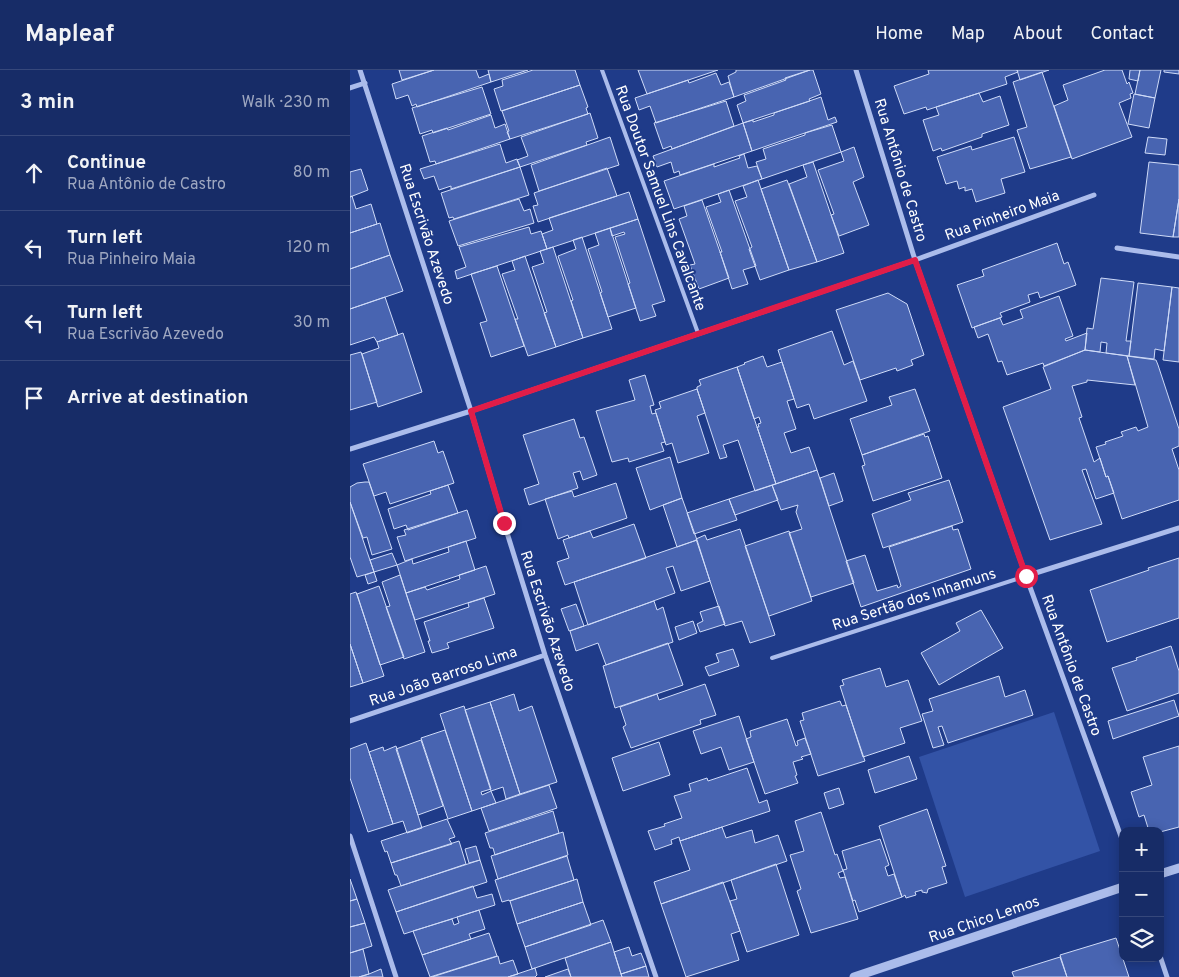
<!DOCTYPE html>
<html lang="en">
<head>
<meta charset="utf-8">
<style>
	:root { --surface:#172c67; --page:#20346d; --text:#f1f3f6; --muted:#9ea7c0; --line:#36487b }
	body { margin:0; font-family:Overpass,sans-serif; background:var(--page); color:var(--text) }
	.controls { position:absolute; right:15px; bottom:15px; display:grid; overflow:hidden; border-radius:10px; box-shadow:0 2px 12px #0003 }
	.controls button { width:45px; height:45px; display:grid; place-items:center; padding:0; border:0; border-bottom:1px solid var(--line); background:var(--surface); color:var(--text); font:25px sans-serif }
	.stop { position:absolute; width:15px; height:15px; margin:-11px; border:4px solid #e11d48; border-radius:50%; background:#fff }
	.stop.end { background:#e11d48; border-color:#fff; box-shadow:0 1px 5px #0008 }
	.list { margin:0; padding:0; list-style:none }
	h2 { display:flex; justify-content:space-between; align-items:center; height:65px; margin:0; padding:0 20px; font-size:21px }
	h2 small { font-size:16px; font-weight:400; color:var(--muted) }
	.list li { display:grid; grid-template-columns:32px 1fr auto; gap:15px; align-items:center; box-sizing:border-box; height:75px; padding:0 20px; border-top:1px solid var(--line) }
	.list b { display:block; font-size:19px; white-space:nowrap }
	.list p { margin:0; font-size:16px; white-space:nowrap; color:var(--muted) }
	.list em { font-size:16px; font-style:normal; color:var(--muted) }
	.icon { flex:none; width:28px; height:28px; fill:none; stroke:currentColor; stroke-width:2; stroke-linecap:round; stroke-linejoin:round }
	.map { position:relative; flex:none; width:829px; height:907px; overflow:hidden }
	header { display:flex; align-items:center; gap:30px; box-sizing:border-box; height:70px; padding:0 25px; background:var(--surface); border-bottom:1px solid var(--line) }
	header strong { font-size:24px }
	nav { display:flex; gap:28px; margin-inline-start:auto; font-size:18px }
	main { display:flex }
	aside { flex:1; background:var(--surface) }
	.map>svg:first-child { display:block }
	.green { fill:#3353a6 }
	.building { fill:#4864b1; stroke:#cfdbf8 }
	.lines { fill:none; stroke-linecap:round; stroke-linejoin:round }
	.service { stroke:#abbceb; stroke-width:4 }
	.minor { stroke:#abbceb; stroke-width:5 }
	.tertiary { stroke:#abbceb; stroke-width:9 }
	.route { stroke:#e11d48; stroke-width:6 }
	.labels { text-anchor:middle; stroke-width:4; stroke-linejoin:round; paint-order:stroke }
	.street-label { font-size:15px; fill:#fff; stroke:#1f3b89 }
</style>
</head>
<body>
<header>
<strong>Mapleaf</strong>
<nav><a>Home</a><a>Map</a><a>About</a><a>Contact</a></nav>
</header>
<main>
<aside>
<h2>3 min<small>Walk · 230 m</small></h2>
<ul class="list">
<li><svg class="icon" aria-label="ahead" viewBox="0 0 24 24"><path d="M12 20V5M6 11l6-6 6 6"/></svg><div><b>Continue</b><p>Rua Antônio de Castro</p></div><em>80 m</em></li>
<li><svg class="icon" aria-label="left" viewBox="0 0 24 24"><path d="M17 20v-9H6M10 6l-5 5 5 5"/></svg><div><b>Turn left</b><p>Rua Pinheiro Maia</p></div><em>120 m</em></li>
<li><svg class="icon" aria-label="left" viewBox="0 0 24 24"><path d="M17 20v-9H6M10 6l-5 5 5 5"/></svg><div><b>Turn left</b><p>Rua Escrivão Azevedo</p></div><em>30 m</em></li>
<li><svg class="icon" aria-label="arrive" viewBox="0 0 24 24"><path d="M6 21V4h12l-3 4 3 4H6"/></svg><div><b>Arrive at destination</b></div></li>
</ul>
</aside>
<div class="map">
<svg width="829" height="907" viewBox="0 0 829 907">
	<rect width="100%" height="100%" fill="#1f3b89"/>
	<path class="green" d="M704 642 750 781 615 827 569 687Z"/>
	<path class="building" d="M49 0H84L52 10Z
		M84 0H126L129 8 139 4 141 12 67 37 66 34 62 36 58 25 46 29 42 14Z
		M138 0H178L141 12Z
		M183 0H225L230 15 151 41 144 19 153 16 152 10Z
		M288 0H368L297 24Z
		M386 0H460L384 27 378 6 386 2Z
		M460 0H463L471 24 459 29 460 31 393 53 387 35 396 31 394 25 436 10 435 8Z
		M578 0H667L668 2 655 7 657 14 577 40 576 37 554 44 544 16 579 4Z
		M667 0H699L670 10Z
		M755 0H772L777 14 779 12 783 23 780 24 781 28 769 33 782 67 722 89 704 36 718 30 713 15Z
		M780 0H790L788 11 779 9Z
		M790 0H811L805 28 785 24Z
		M814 0H829V4L814 2Z
		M692 2 721 87 680 99 667 60 677 57 663 12Z
		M366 3 371 15 379 12 384 27 306 53 300 36 289 40 285 28 338 10 339 13Z
		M230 15 238 37 236 38 238 44 160 69 157 62 159 61 152 41Z
		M132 17 141 44 83 63 82 60 70 64 62 38Z
		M629 23 633 32 650 26 659 55 632 64V67L592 81 591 78 583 81 573 50 589 45 586 37Z
		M784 24 805 28 799 58 778 54Z
		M471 27 478 50 485 47 487 52 402 81 393 53 403 50V52L424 45V43Z
		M376 31 384 56 322 79 321 76 313 79 304 53Z
		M240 43 248 68 236 72 237 75 170 97 167 90 178 86 171 67Z
		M141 45 145 58 155 54 160 69 86 94 85 91 80 92 72 66 97 58 98 60Z
		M393 53 402 81 330 105 329 101 324 103 321 92 307 97 303 86Z
		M482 55 491 82 412 109 406 92 416 89 413 79 455 65V63Z
		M260 67 269 95 189 121 181 95Z
		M664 67 675 102 651 109 655 123 626 132 622 119 615 121V117L609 119 607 111 596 114 587 87 621 76 622 80Z
		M798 67 817 69 815 85 795 83Z
		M150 74 156 93 167 89 170 97 101 119V116L89 120 84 106 74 109 70 99Z
		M504 77 514 107 503 112 519 155 489 166 481 145 484 144 468 100 494 91 491 82Z
		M394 84 398 98 407 96 412 109 324 139 314 111 364 94V97L390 88 389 86Z
		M463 92 494 183 467 192 439 114 457 107 453 95Z
		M799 92 829 95V129L823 167 790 163Z
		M170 97 179 125 104 149 103 147 99 148 91 123Z
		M257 98 267 126 188 152 183 136 188 135 184 123Z
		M11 99 18 120 0 127V102Z
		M408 110 439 200 410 210 399 179 402 177 385 131 397 127 393 116Z
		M437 110 467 192 439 200 411 119Z
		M379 120 406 196 393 200 398 214 382 219 370 182H372L356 137 371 132 368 124Z
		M279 122 288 149 197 179 192 164 203 160 199 148Z
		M2 126 6 139 21 134 27 154 0 163V127Z
		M169 129 174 141 180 139 184 153 108 176 99 151Z
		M829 129V167H823Z
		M352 130 379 208 349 219 340 195 345 194 329 149 337 146 334 136Z
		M288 149 315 231 302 235 306 246 290 251 278 214 280 213 265 167 275 164 274 162 262 166 260 158Z
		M30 153 40 185 0 199V163Z
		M179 157 181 164 191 161 197 179 107 209 105 201 116 197 109 177Z
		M260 158 286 238 258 247 250 223 252 222 238 179 249 175 245 163Z
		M232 167 262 259 233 268 221 231 223 230 208 186 226 179 223 170Z
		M707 173 714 194 718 192 726 215 690 228 688 222 678 225 680 232 650 243 652 247 622 258 607 215 634 206 632 200Z
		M203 177 233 268 206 277 194 243 197 242 182 197 194 193 190 181Z
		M40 185 53 221 0 239V199Z
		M175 186 206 277 178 286 165 249H168L152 204 165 200 162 191Z
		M147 196 174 276 141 287 130 253 137 251 121 204Z
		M751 208 784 212 776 271H781L779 286 756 283 757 273 751 272 750 282 735 280 737 258 743 259Z
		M788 213 822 217 814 281 805 279 804 289 779 286Z
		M822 217 829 218V292L813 290Z
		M538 223 557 234 574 285 561 290 563 295 547 301 546 298 510 310 486 240Z
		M709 226 723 266 715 269 716 271 737 263 735 280 694 296 693 293 657 305 652 291 648 292 638 264 628 268 624 257 650 248 653 255 673 248 670 240Z
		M35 227 48 265 27 272 24 267 0 275V239Z
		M482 261 494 295 503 291 517 331 464 349 459 334 447 338 428 280Z
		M53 263 72 322 28 337 12 284 29 278 27 272Z
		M735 280 777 286 785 315 737 310V312L722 316 732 347 729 348 744 392 750 388 756 407 758 406 764 423 746 429 736 399 732 400 752 454 700 470 653 337 701 319 693 297Z
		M11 282 27 332 0 340V285Z
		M413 286 417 297 432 292 444 329 437 331 446 359 434 363 441 383 459 377 467 400 426 414 407 357H409L408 354 411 353 409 347 404 349 387 297 395 294 394 293Z
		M777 286 806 290 808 295 829 359V376L822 379 829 400V430L772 449 758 406 756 407 746 377 756 374 755 372 773 366 771 362 786 357 788 361 798 357Z
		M387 297 426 414 405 421 388 370 373 375 377 387 370 389 347 319V317L351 315 349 310Z
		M295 305 304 335 300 336 302 344 306 343 315 372 311 373 314 381 279 392 278 388 262 392 246 341 285 330 279 310Z
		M347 319 355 343 347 346 359 383 328 393 322 373 316 375 305 340 311 338 309 332Z
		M565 319 580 361 512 385 500 349 542 335 539 327Z
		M224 349 230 368 234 367 247 405 233 410 230 401 223 403 228 418 179 435 174 419 189 414 173 365Z
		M574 364 575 367 578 366 592 408 523 431 512 396 515 395 512 385Z
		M84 371 88 383 93 381 104 413 40 434 36 422 24 426 13 394Z
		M320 387 332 428 300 440 286 398Z
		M467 400 504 513 461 527 439 463 452 459 446 442 448 435 431 440 422 415Z
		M484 403 493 431 479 436 470 408Z
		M599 410 613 452 533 478 522 444 561 430 558 423Z
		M15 412H19L42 479 22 485 17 467 13 468 0 432V417L7 413Z
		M266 413 277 448 219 468 218 465 208 469 195 429 222 421 224 427Z
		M98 415 108 443 58 460 56 455 44 459 38 439 81 424 80 421Z
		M422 415 428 430 385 445 379 429Z
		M332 428 347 470 327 477 313 435Z
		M379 429 387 450 344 464 337 443Z
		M0 432 24 502 7 507 0 487Z
		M117 440 126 468 55 491 47 467 56 465 54 460Z
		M284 454 296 488 215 515 207 492 219 488 213 470 240 461 243 468Z
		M602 456 603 460 608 459 621 499 511 537 496 491 515 485 527 521 547 515 548 518 551 516 539 477Z
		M390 459 425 565 400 573 392 551 375 556 346 469 355 465 357 470Z
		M439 461 462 531 419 546 395 476Z
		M347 470 360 511 331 521 323 496 316 498 325 523 238 555 224 512Z
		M116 471 125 500 56 523 47 495 62 489 63 494 99 482 98 477Z
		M42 483 47 495 24 502 20 490Z
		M829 488V548L757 572 740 520 799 500 798 498Z
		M136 496 145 524 65 550 56 523 75 517 77 520 110 509 109 505Z
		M24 502 27 511 18 514 15 505Z
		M50 505 75 582 54 589 36 537 40 536 32 512Z
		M29 516 54 587 30 595 7 524Z
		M6 522 34 606 13 613 0 574V524Z
		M134 528 144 558 97 573 99 578 82 583 78 571H80L74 552 119 537 118 533Z
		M304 531 307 540 313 537 323 572 256 595 248 573 226 581 220 561Z
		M226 534 234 556 219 561 211 539Z
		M369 536 375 554 350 562 347 554 353 551 350 542Z
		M631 540 653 578 589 615 571 583 610 561 606 553Z
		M343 551 347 563 329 570 325 557Z
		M318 573 333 615 265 638 253 596Z
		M0 574 13 613 0 617Z
		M821 576 829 601V623L777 641 762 598 787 590 786 588Z
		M383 579 389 596 359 606 355 597 369 592 366 584Z
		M530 598 536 617 558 610 572 651 550 658 555 673 513 687 490 616 494 615 492 610Z
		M649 606 655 627 675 620 683 645 598 673 592 656 588 657 594 675 583 678 572 644 583 641 579 629Z
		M355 614 366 645 350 650 351 654 281 678 273 657 276 655 270 637 307 624 309 630Z
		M164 624 169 641 182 636 207 712 170 724 140 632Z
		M824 630 829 646 763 669 758 651Z
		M490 631 492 636 496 635 515 691 468 706 450 651 454 650 452 643Z
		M140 632 170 724 156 729 153 717 141 721 115 640Z
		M114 636 141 719 131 722 132 725 141 721 146 733 122 741 90 644Z
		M389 646 404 692 379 700 371 677 351 684 343 661Z
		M437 649 446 676 448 675 447 671 455 668 461 684 451 687 453 689 443 692 447 705 445 706 448 713 415 724 396 669 401 667 400 661Z
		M95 660 122 741 98 749 71 668Z
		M71 670 93 736 68 745 46 679Z
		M309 672 320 705 273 721 262 688Z
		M16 673 43 754 18 762 0 708V679Z
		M46 676 72 758 57 763 53 751 43 754 19 682 33 677 34 681Z
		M829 676V757L810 762 799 761 794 745 789 747 781 722 802 715 793 687Z
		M559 686 567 709 525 723 518 700Z
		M397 698 409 733 417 730 420 741 330 771 329 767 321 770 322 774 305 780 298 761 315 756 314 754 332 748 324 726 341 721 339 714 357 708 358 711Z
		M199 715 207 738 139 761 131 738Z
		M489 718 494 734 479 739 474 723Z
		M577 739 596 796 592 797 597 813 578 819 577 823 572 822V820L565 822 566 825 556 828 555 825 552 827 529 756Z
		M203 741 209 763 145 785 143 778H140L135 763Z
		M471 742 485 785 487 784 493 801 488 803 490 808 495 807 508 849 461 863 447 821 451 819 440 785 454 781 445 751Z
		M97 749 105 767 99 769 102 774 41 793 37 781 35 782 31 771Z
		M372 757 376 768 402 760 405 773 428 765 437 791 311 834 304 812 340 800 330 771Z
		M213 762 218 785 148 809 141 786Z
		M530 769 539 795 535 797 538 806 544 804 552 827 509 842 505 830 503 831 493 800 497 799 492 781Z
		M109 771 116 794 51 816 47 805H45L41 793Z
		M126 776 130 790 119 793 115 779Z
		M217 786 224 810 159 831V830L152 832 145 810Z
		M130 790 137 812 46 842 38 820Z
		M426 794 449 865 397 882 380 831 387 829 381 810Z
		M0 809 7 829 0 831Z
		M227 809 233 832 167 854 160 831Z
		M373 812 390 861 381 864 389 890 336 907 311 834Z
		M123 816 127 828 142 824 145 835 54 864 46 842Z
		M7 829 15 853 0 857V831Z
		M233 832 241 855 175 877 167 854Z
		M129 840 135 859 119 864 121 869 72 885 63 861 102 849 104 855 109 853 107 847Z
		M253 850 261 872 182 899 175 877Z
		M15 853 22 876 0 883V857Z
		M139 863 147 886 80 907 72 885Z
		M766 868 779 907H717L710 885Z
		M261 872 272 907H221L215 888Z
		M279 877 282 886 291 883 296 896 271 904 264 882Z
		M13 879 19 904 9 907H0V883Z
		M148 886 150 894 163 890 168 904 158 907H82Z
		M710 887 717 907H664L662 902Z
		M296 896 299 907H272L271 904Z
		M185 898 187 905 185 907H158Z
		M31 899 33 907H9L19 904Z
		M218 899 221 907H195Z"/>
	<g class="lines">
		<path class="service" d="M252 0 348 263
			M422 588 676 506"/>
		<path class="minor" d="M10 0 121 341 154 453 195 585 306 907
			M506 0 565 190 676 506 773 772
			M0 18 15 13
			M767 178 829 187
			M0 379 121 341 565 190 744 125
			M676 506 829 458
			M0 651 195 585
			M0 766 46 907
			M810 886 817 907"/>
		<path class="tertiary" d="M810 804 829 798
			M504 907 773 817"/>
	</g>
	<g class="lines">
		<path class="route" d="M154 453 121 341 565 190 676 506"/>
	</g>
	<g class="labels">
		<g class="street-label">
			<text transform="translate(551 100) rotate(73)" y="5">Rua Antônio de Castro</text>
			<text transform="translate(311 128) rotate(70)" y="5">Rua Doutor Samuel Lins Cavalcante</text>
			<text transform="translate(652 145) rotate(-20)" y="5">Rua Pinheiro Maia</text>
			<text transform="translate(77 164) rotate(72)" y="5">Rua Escrivão Azevedo</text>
			<text transform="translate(564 529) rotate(-18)" y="5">Rua Sertão dos Inhamuns</text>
			<text transform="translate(198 551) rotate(72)" y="5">Rua Escrivão Azevedo</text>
			<text transform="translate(722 595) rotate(70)" y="5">Rua Antônio de Castro</text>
			<text transform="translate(93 606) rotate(-19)" y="5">Rua João Barroso Lima</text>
			<text transform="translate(634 849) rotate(-19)" y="5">Rua Chico Lemos</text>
		</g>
	</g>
</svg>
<div class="controls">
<button>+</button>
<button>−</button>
<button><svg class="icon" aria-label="layers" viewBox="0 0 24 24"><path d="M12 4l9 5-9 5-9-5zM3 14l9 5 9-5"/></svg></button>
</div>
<div class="stop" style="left:676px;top:506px"></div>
<div class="stop end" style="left:154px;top:453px"></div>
</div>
</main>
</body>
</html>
